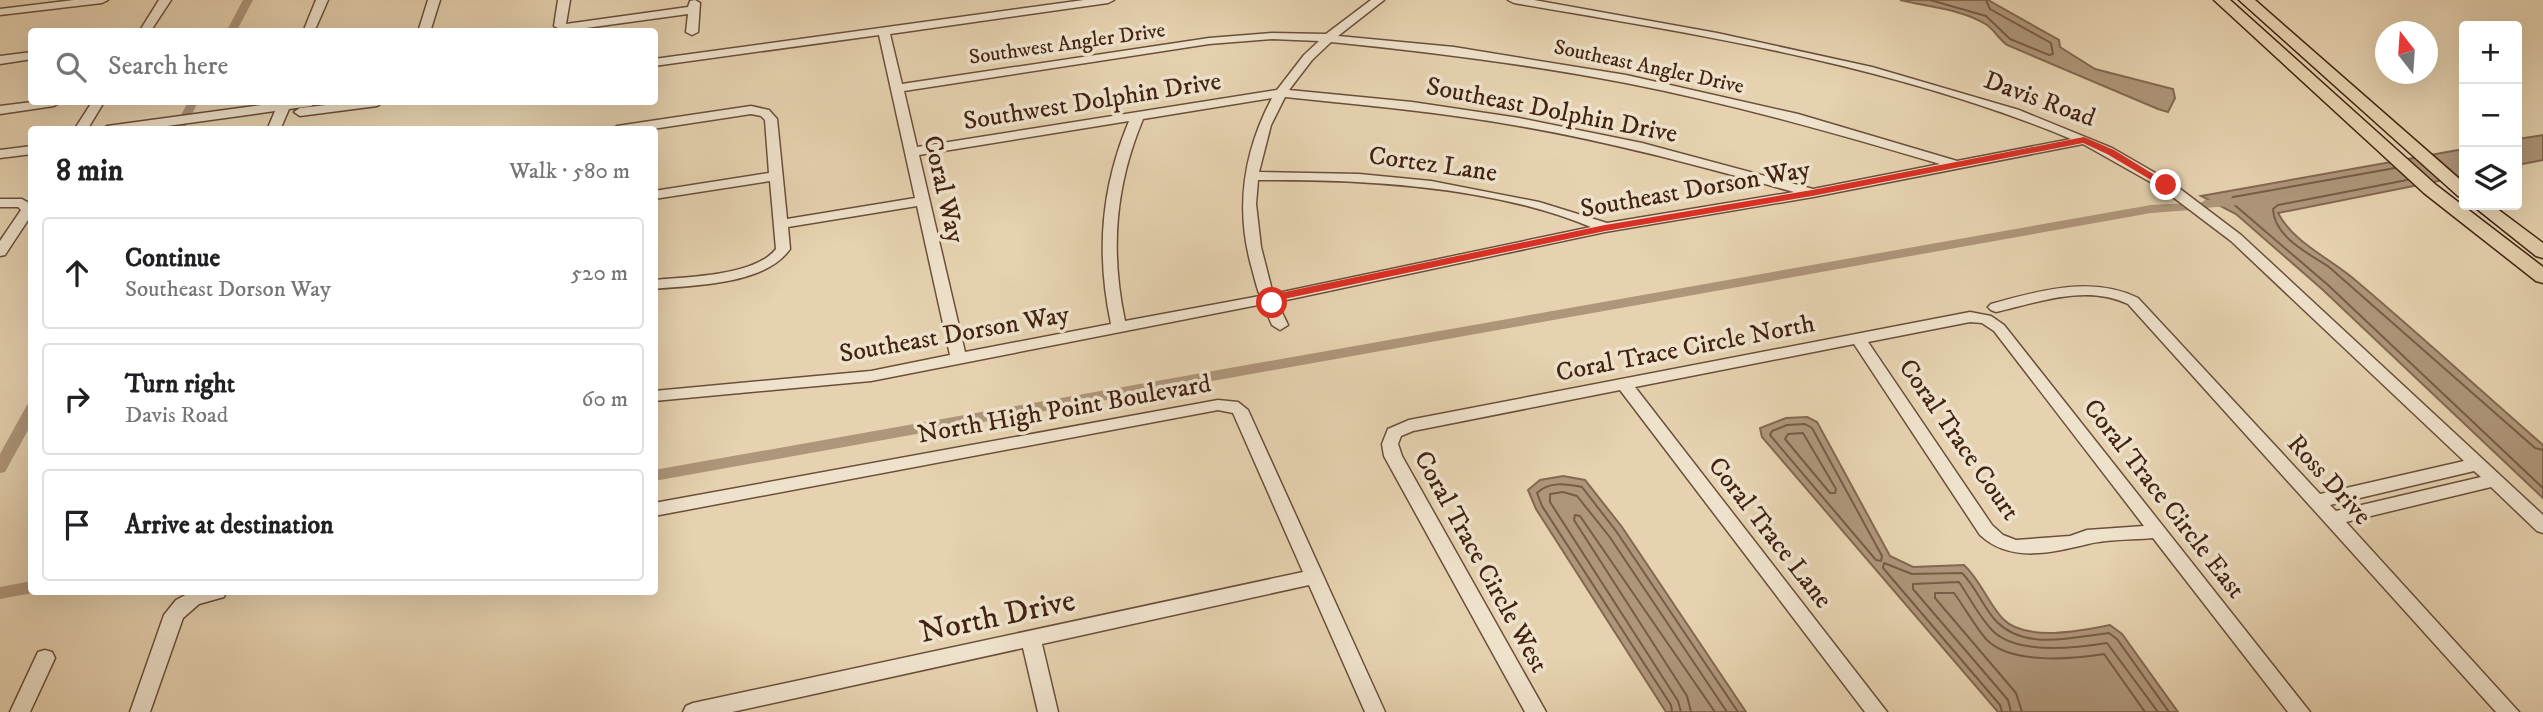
<!DOCTYPE html>
<html lang="en">
<head>
<meta charset="utf-8">
<style>
	:root { --surface:#fff; --page:#f2f2f2; --text:#202124; --muted:#757577; --line:#e0e0e0 }
	body { margin:0; font-family:"IM FELL DW Pica",serif; background:var(--page); color:var(--text) }
	.controls { position:absolute; right:21px; top:21px; display:grid; overflow:hidden; border-radius:7px; box-shadow:0 7px 28px #0002 }
	.controls button { width:63px; height:63px; display:grid; place-items:center; padding:0; border:0; border-bottom:2px solid var(--line); background:var(--surface); color:var(--text); font:35px sans-serif }
	.compass { position:absolute; left:2375px; top:21px; width:63px; height:63px; border-radius:50%; background:var(--surface); box-shadow:0 7px 28px #0002; rotate:343deg }
	.stop { position:absolute; width:21px; height:21px; margin:-16px; border:5px solid #d93025; border-radius:50%; background:#fff }
	.stop.end { background:#d93025; border-color:#fff; box-shadow:0 2px 7px #0008 }
	.list { margin:0; padding:0; list-style:none }
	h2 { display:flex; justify-content:space-between; align-items:center; height:91px; margin:0; padding:0 28px; font-size:30px }
	h2 small { font-size:23px; font-weight:400; color:var(--muted) }
	.list li { display:grid; grid-template-columns:46px 1fr auto; gap:21px; align-items:center; box-sizing:border-box; height:112px; margin:0 14px 14px; padding:0 14px; border:2px solid var(--line); border-radius:7px }
	.list b { display:block; font-size:26px; white-space:nowrap }
	.list p { margin:0; font-size:23px; white-space:nowrap; color:var(--muted) }
	.list em { font-size:23px; font-style:normal; color:var(--muted) }
	.icon { flex:none; width:38px; height:38px; fill:none; stroke:currentColor; stroke-width:2; stroke-linecap:round; stroke-linejoin:round }
	.map { position:relative; flex:none; width:2543px; height:712px; overflow:hidden }
	.search { position:absolute; background:var(--surface); box-shadow:0 7px 28px #0002; left:28px; top:28px; width:630px; height:77px; display:flex; align-items:center; gap:18px; box-sizing:border-box; padding:0 24px; border-radius:7px; color:var(--muted); font-size:26px }
	.panel { position:absolute; background:var(--surface); box-shadow:0 7px 28px #0002; left:28px; top:126px; width:630px; height:469px; border-radius:7px }
	.map>svg:first-child { display:block }
	.water { fill:#ae967a; stroke:#836850; stroke-width:2 }
	.lines { fill:none; stroke-linecap:round; stroke-linejoin:round }
	.shore { stroke:#785c46; stroke-width:2 }
	.canal { fill:#ae967a; fill-rule:evenodd }
	.minor-casing { stroke:#6b4f3a; stroke-width:3 }
	.major-casing { stroke:#422312; stroke-width:3 }
	.minor { fill:#efe2cc; fill-rule:evenodd }
	.major { fill:#e6d2b0; fill-rule:evenodd }
	.route { fill:#d93025 }
	.labels { text-anchor:middle; stroke-width:7; stroke-linejoin:round; paint-order:stroke }
	.far-street-label { font-size:21px; fill:#422312; stroke:#efe2cc }
	.street-label { font-size:26px; fill:#422312; stroke:#efe2cc }
	.near-street-label { font-size:32px; fill:#422312; stroke:#efe2cc }
</style>
</head>
<body>
<div class="map">
<svg width="2543" height="712" viewBox="0 0 2543 712">
	<rect width="100%" height="100%" fill="#e6d2b0"/>
	<filter id="stains"><feTurbulence type="fractalNoise" baseFrequency=".00286" numOctaves="4"/><feColorMatrix values="0 0 0 0 .2 0 0 0 0 .09 0 0 0 0 .02 0 0 0 .5 -.17"/></filter>
	<radialGradient id="worn" r=".72"><stop offset=".6" stop-color="#630" stop-opacity="0"/><stop offset="1" stop-color="#630" stop-opacity=".3"/></radialGradient>
	<path class="water" d="M1900 0H1988L2059 40 2060 47 2095 69 2173 89 2175 98 2168 112 2158 109 2007 45C1999 39 1995 31 1987 25 1963 9 1927 7 1900 0Z
		M2543 135V160L2517 165V139Z
		M2464 149V176L2278 213C2293 242 2329 258 2354 279 2418 333 2480 390 2543 445V498L2323 290 2236 214 2201 196Z
		M1807 417 1817 422 1890 556 1913 567 1964 565C1981 581 1988 603 2003 619 2026 642 2081 631 2110 625L2122 634 2178 712H1998L1762 437 1760 428 1786 418Z
		M1563 476 1585 480 1622 527 1746 712H1666L1536 509 1528 490 1540 480Z"/>
	<g class="lines">
		<path class="shore" d="M1930 0 1986 16 2010 39 2049 55 2053 54 2051 43 1990 9 1986 0
			M2395 168 2233 197 2230 201 2328 285 2543 488
			M2407 180 2278 205 2273 209C2274 237 2308 253 2329 267L2535 448 2543 450
			M1805 424 1812 428 1882 556 1881 561 1876 560 1770 435 1772 431 1787 425Z
			M1803 433 1836 489 1835 493H1830L1785 439 1788 434Z
			M1672 712 1671 705 1542 506 1537 493C1549 481 1566 484 1582 487L1616 531 1738 712
			M1681 712 1678 701 1550 502V494L1563 492 1577 496 1609 536 1727 712
			M1691 712 1687 696 1574 520 1575 515 1580 516 1715 712
			M2002 712 2000 705 1883 568 1884 563 1912 574 1962 573C1977 588 1983 608 1997 622 2026 651 2074 637 2109 633L2117 639 2169 712
			M2011 712 2008 700 1913 589V584L1959 582C1970 598 1980 619 1994 632 2019 655 2076 648 2107 643L2158 712
			M2022 712 2016 693 1935 598V593H1954C1965 608 1974 625 1986 639 2010 665 2073 659 2104 654L2145 712"/>
		<path class="canal" d="M243 0H253L236 32H226Z
			M188 102H198L184 130H173Z
			M2235 198 2239 199 2241 202 2239 205 2205 208 2199 204 2205 200Z
			M2187 203 2193 207 2191 210 2151 213 654 481V470L2151 205Z
			M32 403V423L5 472 0 473V454L27 405Z
			M32 581V592H38L0 599V587Z"/>
		<defs>
			<path id="minor" d="M74 0H108L102 3 0 15V9Z
				M159 0H171L150 32H139Z
				M316 0H328L314 32H303Z
				M428 0H440L430 32H418Z
				M558 0H570L566 24 688 7 690 1 695 0 700 3 698 32 692 35 686 32 688 14 564 31 554 26Z
				M1084 0H1114L1108 3 890 34 902 84 1209 38 1272 33 1326 34 1371 0H1384L1338 36 1454 47 1626 75 1798 114 1957 161 2071 139C1894 65 1702 35 1514 3L1508 0H1534L1717 33 1872 67 2019 110 2112 148 2171 182 2241 235 2543 515V533L2537 531 2491 487 2346 522 2519 712H2496L2128 304C2086 284 2039 302 1996 312L1991 310 1988 307 1991 304C2039 291 2091 275 2138 298L2320 494 2464 461 2231 241 2161 188 2083 144 1813 197 1605 232 1277 302 1288 325 1280 330 1272 325 1263 304 871 381 654 401V391L871 371 950 355 917 206 788 227 790 249C765 285 695 285 654 289V280C687 277 755 276 776 249L770 181 654 199V191L769 173 765 120 761 116 751 114 646 130H611L617 126 751 106 769 110 777 119 787 219 915 198 879 35 654 66V59ZM1272 39 1319 41 1304 55 1277 90 917 147 904 91 1209 44ZM1331 42C1430 52 1529 64 1626 83 1733 104 1836 133 1940 164L1813 189 1642 143 1519 118 1412 102 1289 90 1312 60ZM1285 97C1363 105 1441 112 1519 126 1612 142 1703 167 1794 192L1607 223 1539 202 1431 181 1359 174 1259 172 1271 125ZM1272 98C1244 151 1235 206 1251 265 1254 275 1256 286 1260 296L1125 321C1110 251 1115 186 1143 119ZM1129 121C1101 188 1096 253 1111 324L965 352 919 155ZM1258 180C1363 179 1493 186 1591 227L1273 294 1261 247 1256 204ZM2474 471 2481 477 2336 511 2330 505Z
				M32 52V59L0 64V56Z
				M32 102H60L54 106 0 114V106Z
				M92 102H104L87 130H74Z
				M283 102H317L311 106 289 109 280 130H267L275 111 138 130H101L107 126Z
				M352 102H383L377 106 300 116 294 112 300 108Z
				M32 146V154L0 158V150Z
				M0 199H22L32 205V214L5 255 0 256V241L21 210 18 207H0Z
				M1970 312 1991 316 2004 325 2310 712H2288L2153 538C2132 540 2108 539 2088 544 2051 553 2010 563 1980 535L1854 344 1635 387 1887 712H1865L1620 390 1413 431 1401 436 1398 444 1402 456 1546 712H1525L1384 456 1382 444 1388 429 1409 420ZM1970 322 1982 323 1994 331 2144 526 2087 530 2070 536 2016 540 2003 535 1992 525 1868 342Z
				M1218 400 1238 402 1248 410 1385 712H1365L1309 585 1042 644 1058 712H1038L1023 648 732 712H683L686 706 693 703 1303 572 1233 413 1218 410 654 516V503Z
				M191 592H226L224 597 199 604 183 618 150 712H130L164 615 176 600Z
				M45 650 52 652 55 658 30 712H10L38 652Z"/>
			<path id="major" d="M2214 0H2230L2436 185 2543 267V283L2536 281 2424 193Z
				M2239 0H2255L2464 183V197L2458 196Z
				M2472 205H2492L2543 243V258L2536 256Z"/>
		</defs>
		<use href="#minor" class="minor-casing"/>
		<use href="#major" class="major-casing"/>
		<use href="#minor" class="minor"/>
		<use href="#major" class="major"/>
	</g>
	<path class="route" d="M2084 137 2114 150 2171 185 2163 187 2107 154 2083 143 1812 196 1605 231 1279 300 1272 306 1266 303 1275 294 1605 225 1812 190Z"/>
	<g class="labels">
		<g class="far-street-label">
			<text transform="translate(1067 43) rotate(-8)" y="7">Southwest Angler Drive</text>
			<text transform="translate(1649 66) rotate(12)" y="7">Southeast Angler Drive</text>
		</g>
		<g class="street-label">
			<text transform="translate(2040 98) rotate(20)" y="9">Davis Road</text>
			<text transform="translate(1092 100) rotate(-9)" y="9">Southwest Dolphin Drive</text>
			<text transform="translate(1552 109) rotate(11)" y="9">Southeast Dolphin Drive</text>
			<text transform="translate(1433 163) rotate(8)" y="9">Cortez Lane</text>
			<text transform="translate(1695 188) rotate(-10)" y="9">Southeast Dorson Way</text>
			<text transform="translate(945 189) rotate(77)" y="9">Coral Way</text>
			<text transform="translate(954 333) rotate(-10)" y="9">Southeast Dorson Way</text>
			<text transform="translate(1685 347) rotate(-11)" y="9">Coral Trace Circle North</text>
			<text transform="translate(1064 408) rotate(-10)" y="9">North High Point Boulevard</text>
			<text transform="translate(1960 439) rotate(55)" y="9">Coral Trace Court</text>
			<text transform="translate(2330 479) rotate(48)" y="9">Ross Drive</text>
			<text transform="translate(2165 498) rotate(52)" y="9">Coral Trace Circle East</text>
			<text transform="translate(1771 532) rotate(52)" y="9">Coral Trace Lane</text>
			<text transform="translate(1482 561) rotate(61)" y="9">Coral Trace Circle West</text>
		</g>
		<g class="near-street-label">
			<text transform="translate(997 615) rotate(-12)" y="11">North Drive</text>
		</g>
	</g>
	<rect width="100%" height="100%" filter="url(#stains)"/>
	<rect width="100%" height="100%" fill="url(#worn)"/>
</svg>
<div class="controls">
<button>+</button>
<button>−</button>
<button><svg class="icon" aria-label="layers" viewBox="0 0 24 24"><path d="M12 4l9 5-9 5-9-5zM3 14l9 5 9-5"/></svg></button>
</div>
<svg class="compass" viewBox="-18 -18 36 36"><path d="M0-13l5 13h-10z" fill="#e53935"/><path d="M0 13l5-13h-10z" fill="#757577"/></svg>
<div class="stop" style="left:1272px;top:303px"></div>
<div class="stop end" style="left:2166px;top:185px"></div>
<div class="search"><svg class="icon" aria-label="search" viewBox="0 0 24 24"><circle cx="10" cy="10" r="6"/><path d="M15 15l6 6"/></svg>Search here</div>
<section class="panel">
<h2>8 min<small>Walk · 580 m</small></h2>
<ul class="list">
<li><svg class="icon" aria-label="ahead" viewBox="0 0 24 24"><path d="M12 20V5M6 11l6-6 6 6"/></svg><div><b>Continue</b><p>Southeast Dorson Way</p></div><em>520 m</em></li>
<li><svg class="icon" aria-label="right" viewBox="0 0 24 24"><path d="M7 20v-9h11M14 6l5 5-5 5"/></svg><div><b>Turn right</b><p>Davis Road</p></div><em>60 m</em></li>
<li><svg class="icon" aria-label="arrive" viewBox="0 0 24 24"><path d="M6 21V4h12l-3 4 3 4H6"/></svg><div><b>Arrive at destination</b></div></li>
</ul>
</section>
</div>
</body>
</html>
